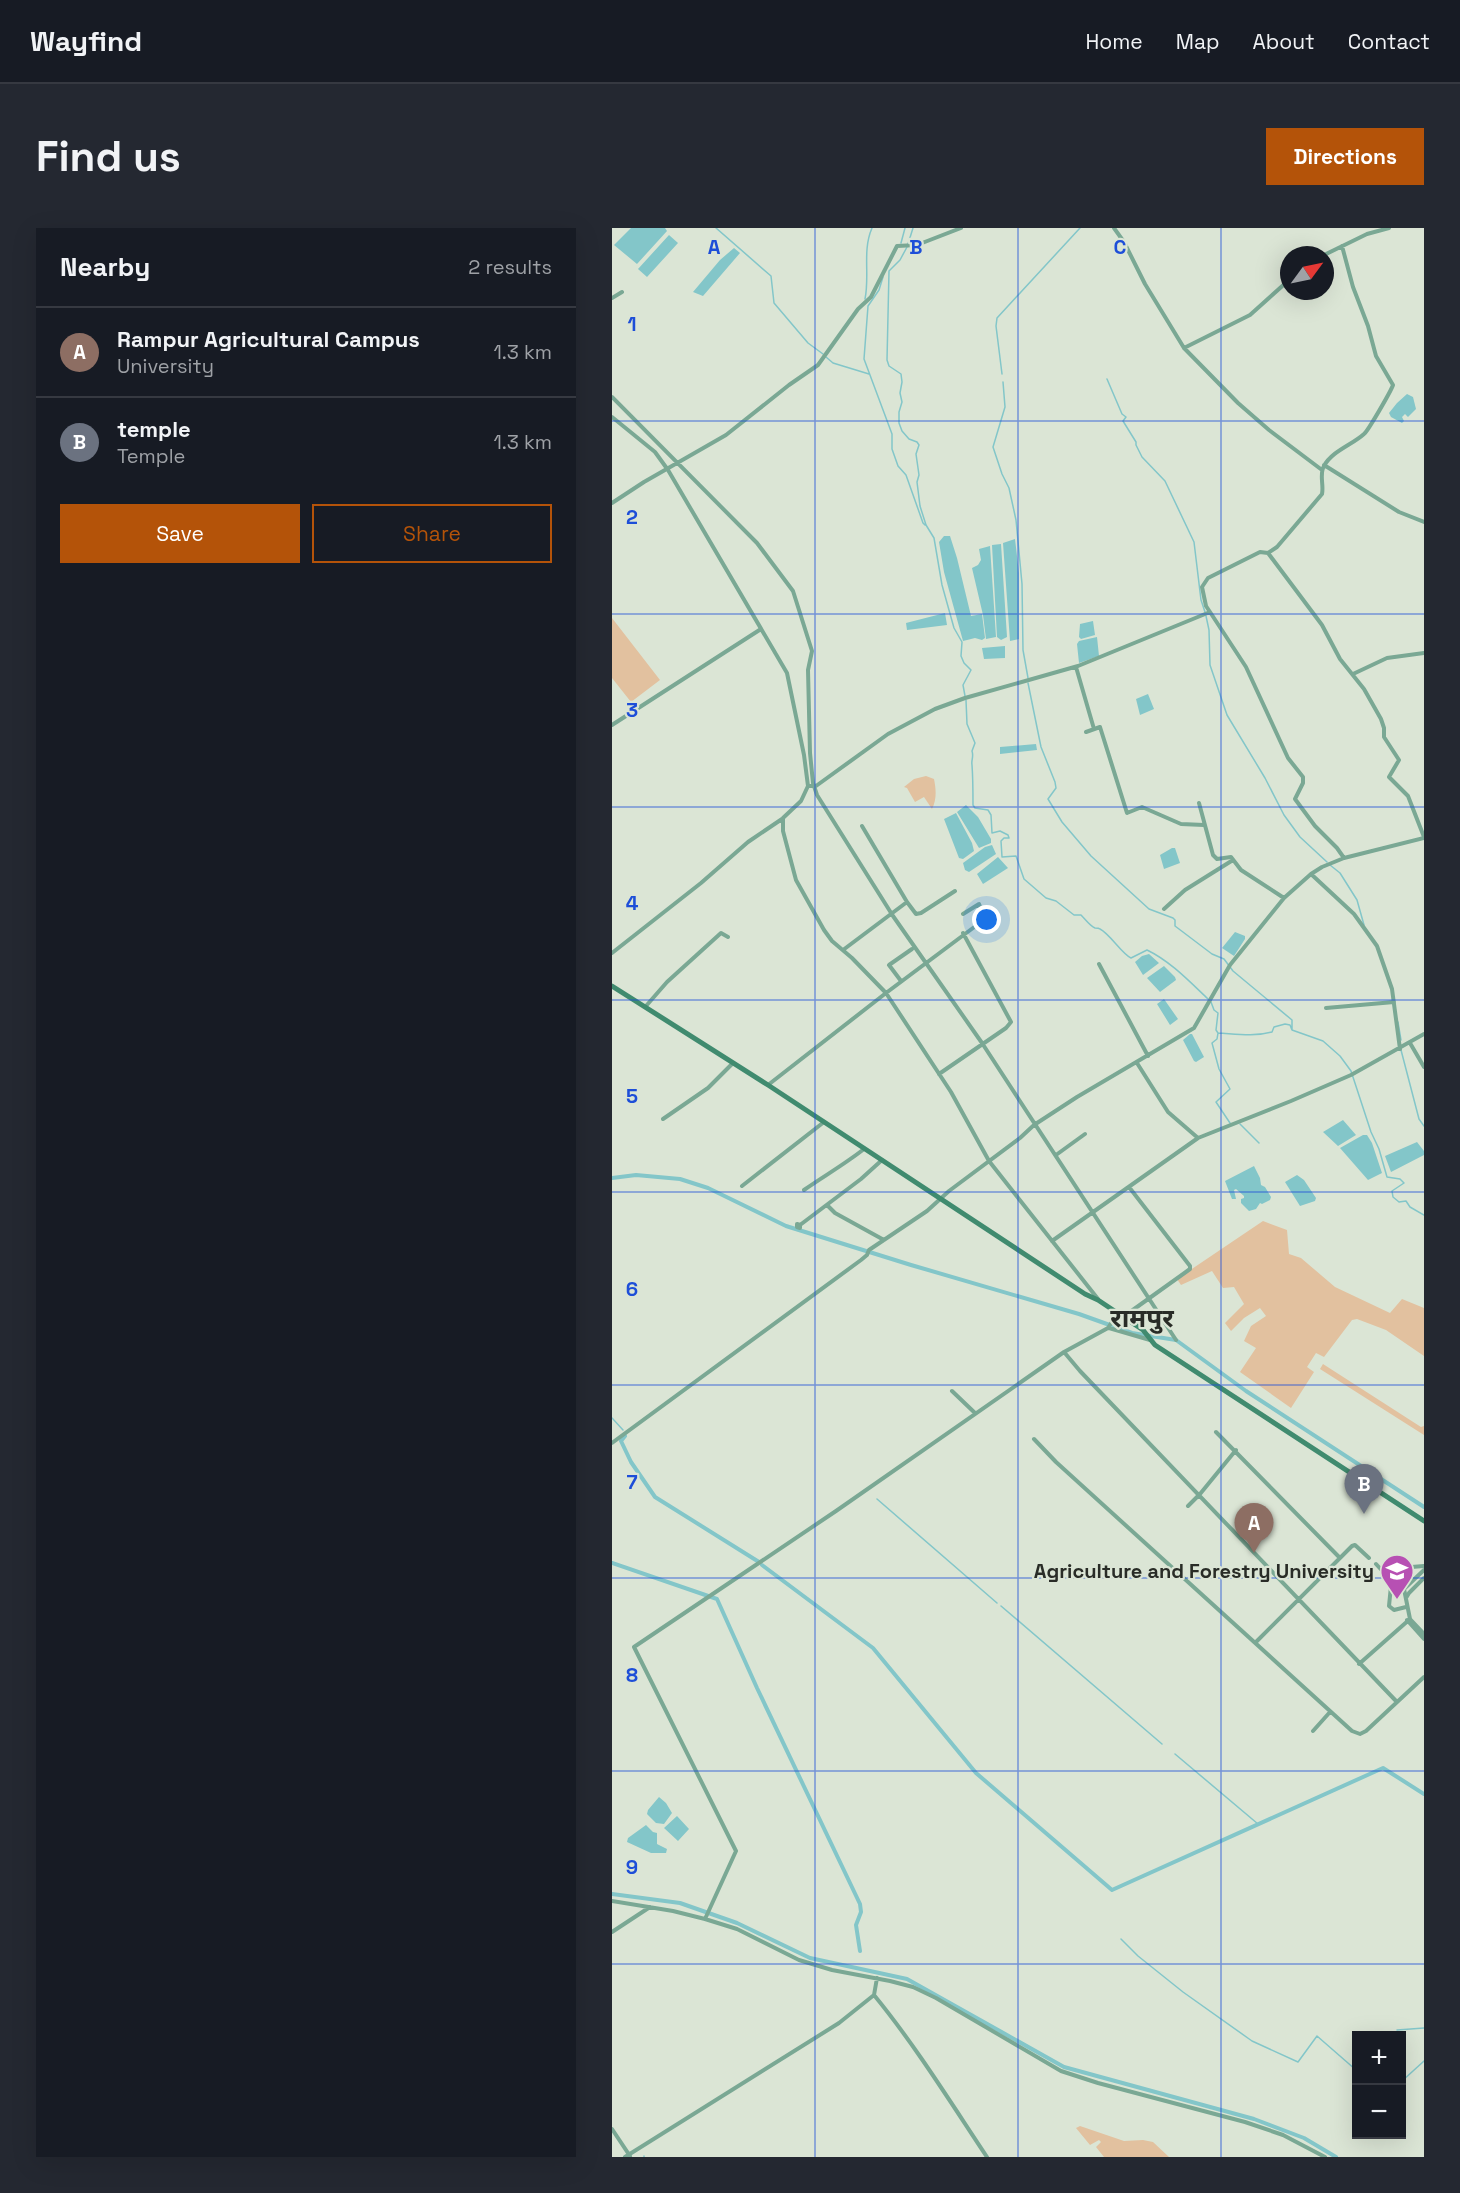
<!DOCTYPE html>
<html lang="en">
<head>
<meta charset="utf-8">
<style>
	:root { --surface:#171b24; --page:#242831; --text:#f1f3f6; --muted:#9ea1a6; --line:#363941; --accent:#b45309 }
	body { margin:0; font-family:"Space Grotesk","Noto Sans Devanagari",sans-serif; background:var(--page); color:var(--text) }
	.controls { position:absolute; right:18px; bottom:18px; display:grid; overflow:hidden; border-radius:0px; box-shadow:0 6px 24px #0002 }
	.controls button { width:54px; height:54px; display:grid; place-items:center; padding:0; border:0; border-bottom:2px solid var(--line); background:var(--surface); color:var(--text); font:30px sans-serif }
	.compass { position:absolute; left:668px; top:18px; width:54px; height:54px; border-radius:50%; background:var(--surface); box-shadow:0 6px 24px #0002; rotate:57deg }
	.you { position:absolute; left:375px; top:692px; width:21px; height:21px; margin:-15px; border:4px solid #fff; border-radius:50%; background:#1a73e8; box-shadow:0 0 0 9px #1a73e833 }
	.badge { display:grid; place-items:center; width:39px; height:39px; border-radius:50%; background:var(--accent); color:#fff; font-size:20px; font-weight:700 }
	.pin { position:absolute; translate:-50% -50px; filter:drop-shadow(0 2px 3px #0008) }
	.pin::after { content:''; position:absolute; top:32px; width:21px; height:18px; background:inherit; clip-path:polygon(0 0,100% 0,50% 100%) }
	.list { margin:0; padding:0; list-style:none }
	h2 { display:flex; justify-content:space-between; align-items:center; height:78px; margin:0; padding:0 24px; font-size:26px }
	h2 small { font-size:20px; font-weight:400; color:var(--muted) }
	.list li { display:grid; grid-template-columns:39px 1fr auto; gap:18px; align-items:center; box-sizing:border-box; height:90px; padding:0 24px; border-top:2px solid var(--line) }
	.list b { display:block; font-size:22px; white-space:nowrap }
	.list p { margin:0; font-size:20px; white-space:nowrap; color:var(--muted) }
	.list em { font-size:20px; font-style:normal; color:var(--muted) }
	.actions { display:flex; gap:12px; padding:18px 24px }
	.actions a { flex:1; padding:14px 0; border:2px solid var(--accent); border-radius:0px; text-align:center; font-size:21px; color:var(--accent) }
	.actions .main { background:var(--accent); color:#fff }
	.map { position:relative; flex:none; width:812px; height:1929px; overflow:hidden; border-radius:0px }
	header { display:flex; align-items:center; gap:36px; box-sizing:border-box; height:84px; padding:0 30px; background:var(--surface); border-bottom:2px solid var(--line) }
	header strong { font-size:28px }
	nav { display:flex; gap:33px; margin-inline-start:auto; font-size:21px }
	.intro { display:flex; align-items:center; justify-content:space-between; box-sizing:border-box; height:144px; padding:0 36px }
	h1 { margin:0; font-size:42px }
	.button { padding:15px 27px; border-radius:0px; background:var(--accent); color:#fff; font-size:21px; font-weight:700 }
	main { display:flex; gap:36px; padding:0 36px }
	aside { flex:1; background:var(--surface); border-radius:0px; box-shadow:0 6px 24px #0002 }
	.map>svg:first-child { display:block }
	.green { fill:#e2c19f }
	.water { fill:#83c6c9 }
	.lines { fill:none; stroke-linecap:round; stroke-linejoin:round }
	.stream { stroke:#83c6c9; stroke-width:1.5 }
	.canal { stroke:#83c6c9; stroke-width:4 }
	.minor { stroke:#7aa894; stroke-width:4 }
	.secondary { stroke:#408b6f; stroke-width:5 }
	.grid { fill:none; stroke:#1d4ed8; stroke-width:1.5; stroke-opacity:0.55 }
	.labels { text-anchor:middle; stroke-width:4.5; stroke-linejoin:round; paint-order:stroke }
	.poi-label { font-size:20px; font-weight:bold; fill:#292c27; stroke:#dbe5d5; text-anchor:end }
	.district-label { font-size:26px; font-weight:bold; fill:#292c27; stroke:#dbe5d5 }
	.grid-label { font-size:20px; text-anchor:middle; font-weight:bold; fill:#1d4ed8; stroke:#dbe5d5; stroke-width:4.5; stroke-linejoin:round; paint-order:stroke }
</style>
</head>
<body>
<header>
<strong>Wayfind</strong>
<nav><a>Home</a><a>Map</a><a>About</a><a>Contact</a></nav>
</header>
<div class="intro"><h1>Find us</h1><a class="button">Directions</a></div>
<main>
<aside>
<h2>Nearby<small>2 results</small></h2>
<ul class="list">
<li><span class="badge" style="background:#8d6e63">A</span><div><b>Rampur Agricultural Campus</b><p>University</p></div><em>1.3 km</em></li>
<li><span class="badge" style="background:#6b7280">B</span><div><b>temple</b><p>Temple</p></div><em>1.3 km</em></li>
</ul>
<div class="actions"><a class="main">Save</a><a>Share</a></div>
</aside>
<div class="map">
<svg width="812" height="1929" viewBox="0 0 812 1929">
	<rect width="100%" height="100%" fill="#dbe5d5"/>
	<path class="green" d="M0 390 48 452 19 474 0 450Z
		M314 548 322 551C324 561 325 571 320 581L312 569 303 574 295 560 292 559 302 551Z
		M651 993 675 1002 677 1026 689 1030 723 1059 778 1085 790 1071 812 1080V1128L774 1102 745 1091 740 1092 712 1129 704 1125 695 1139 702 1144 679 1180 628 1144 644 1120 632 1113 639 1098 654 1088 648 1080 632 1090 619 1103 613 1095 632 1076 622 1059 611 1060 600 1043 569 1057 565 1051Z
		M711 1136 809 1199 812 1198V1207L708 1141Z
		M468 1898 512 1913 531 1912 541 1914 557 1929H492L484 1919 489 1914 487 1912 478 1917 464 1900Z"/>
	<path class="water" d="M19 0H53L55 3 25 36 2 17Z
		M57 7 66 15 35 49 26 41Z
		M122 20 128 25 91 68 81 64 108 32Z
		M795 166 801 169 804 181 796 189 793 186 790 189 792 193 790 195 779 189 777 185 785 175Z
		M332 308H338L345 330 359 388 370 386 373 410 370 412 363 410 351 413 332 344 327 314Z
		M403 311 407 345V411L398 413 391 315Z
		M389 316 395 409 389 412 385 409 380 317Z
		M378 318 384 409 374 411 371 387 360 340 366 337 369 332 367 321Z
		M333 385 335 397 295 402 294 395Z
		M481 393 483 407 469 411 467 409 468 396Z
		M485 409 487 428 467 435 465 416 467 413Z
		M393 418V430L372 431 370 420Z
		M536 466 542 481 528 487 524 471Z
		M424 516 425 522 388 526V519Z
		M354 577 366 589 379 611V615L367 620 345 584Z
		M344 585 360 615 362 623 351 631 347 630 332 591Z
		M380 617 384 626 357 644 353 642 351 635 373 619Z
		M560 620H563L568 635 552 641 548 627Z
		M386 629 396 640 371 656 365 646Z
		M623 704 633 708V711L622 728 610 720Z
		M537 726 547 735 531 747 523 734 530 728Z
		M552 738 563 749 564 752 548 764 535 750Z
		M552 771 566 791 558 797 545 776Z
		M578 806H580L592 829 584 834 582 833 571 812Z
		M731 892 744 907 726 918 711 904Z
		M751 907H755L760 915 770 945 756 952 728 920Z
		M805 914 812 923V927L779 944 773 928Z
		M642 938 648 950 649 957 653 959 659 969 658 972 650 976 648 975 644 981 637 983 629 975V971L632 970V968L624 961 622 962 624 971H620L613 953Z
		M685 947 692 952 704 970 703 973 688 978 673 954Z
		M47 1569 54 1575 60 1585 52 1596 44 1595 35 1586 36 1582Z
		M65 1588 77 1601 66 1613 52 1600Z
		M34 1597 41 1604 45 1605V1616L55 1621 54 1625H39L15 1614 16 1610Z"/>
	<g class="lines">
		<path class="stream" d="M104 0 159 48 162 75 196 115 211 126
			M289 15 293 0
			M296 16 301 0
			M295 19 288 32 277 43 275 132 277 138 289 146 290 154 288 165 290 174 287 184V195L290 203 297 211 305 214 307 217 304 226 307 247 305 254 308 278 314 297 322 310 330 357 342 400 350 414 349 428 352 435 359 442 351 457 353 468
			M271 49 267 62 256 78 252 131 280 206V221L286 238 294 247 311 295 313 297
			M253 71C258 47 250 23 260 0
			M214 129 221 135 257 146
			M390 146 384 98 385 90 468 0
			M495 151 510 186 514 189 511 193 524 214V217L530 229 553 253 582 314 589 372 593 384
			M391 154 393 179 381 219 390 246 397 260 404 292 410 356 411 422 416 450
			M594 388 597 402 598 437 615 487 653 550 672 587 688 609 715 634
			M416 455 429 519 443 554 444 560 436 571 450 594 479 628 537 681 561 690 563 692V698L600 726 612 731 621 743 680 792V802
			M354 472 355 496 363 515 360 523C362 529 359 532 360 537 361 551 361 564 361 577L363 580 376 582 379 587 380 605 388 603 396 607 397 610H392L389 613 390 629 404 628 412 651 434 670 444 673 462 687H469C473 691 478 698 483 700 485 700 487 700 488 701 498 706 510 726 519 730L535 722C558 733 577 753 596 771
			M718 637 728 645 745 672 752 697
			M599 774 602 782 606 785 604 802 606 805C624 806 642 809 660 804L662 799 673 796 678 797 680 802 711 813 728 828 739 843 759 904 767 921 775 949 788 951 792 955 780 963 781 969 787 974 794 973 798 979 812 987
			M786 794 789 812
			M606 805 605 811 600 815 607 841 618 861 604 874 618 895
			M789 822 807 891 812 898
			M628 896 647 915
			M0 1190 11 1202
			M265 1271 385 1375
			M389 1378 550 1516
			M563 1526 646 1596
			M509 1711 526 1728 571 1764 640 1813 686 1834 705 1808 744 1842
			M785 1802 812 1800
			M790 1853 812 1833
			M32 1928V1929"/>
		<path class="canal" d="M0 950 24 947 68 951 96 960 174 998 299 1037 467 1086 520 1105 564 1112 634 1163 812 1279
			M13 1208 9 1213 19 1234 43 1269 147 1334
			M0 1335 105 1371 145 1460 248 1676 249 1684 244 1697 248 1723
			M150 1337 261 1420 364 1545 500 1662 771 1540 812 1566
			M0 1666 68 1675 125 1695 198 1730 295 1751 452 1839 642 1891 692 1910 724 1929"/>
		<path class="minor" d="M502 0 512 14 533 56 572 120 626 175 657 202 710 242
			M712 27 755 6 777 0
			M0 70 10 64
			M572 120 638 87 677 52
			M0 169 145 315 181 363 200 423 196 442 198 525 201 555 205 567 281 688 370 815 564 1112
			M0 189 43 224 56 242 175 445 192 527 196 558 189 573 171 590V603L184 652 212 702 220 713 240 730 274 765 339 864 377 933 486 1071
			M712 237 787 284 812 294
			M0 275 32 254 114 207 177 157 206 137 246 81 259 69 285 18 305 17 349 0
			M656 325 710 397 728 431 752 461 769 491 772 500V509L787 532 777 549 796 568 812 609
			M598 384 634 439 676 530 691 549V555L683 571 703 598 725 620 732 630
			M464 439 482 501
			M741 446 775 430 812 425
			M0 497 149 401
			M474 504 488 499 515 585 530 579 569 596 592 597
			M196 558H204L276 506 323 481 353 470 466 438 598 384 594 378 590 359 596 350 648 324 656 325 665 319 710 266C712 257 707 246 712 238 720 223 740 217 752 206 756 203 779 163 781 157L764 128 756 98 741 59 730 18
			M587 575 601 627 605 631 619 629 629 642 672 670
			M699 646 742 686 765 718 780 761 788 821
			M295 674 304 686 309 685 343 663
			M552 681 573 662 621 632
			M231 722 295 674 250 598
			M0 725 89 655 136 614 170 591
			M487 736 536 828
			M289 753 277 737 300 721
			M34 778 55 754 109 705 116 709
			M714 780 782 774
			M798 815 812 839
			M525 835 556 884 586 910
			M327 846 394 800 399 794 351 705
			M156 857 274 765 373 691 367 676 351 686
			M51 891 96 860 121 835
			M444 927 473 906
			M130 958 212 894
			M192 962C212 948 233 936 252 921
			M215 977 223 985 272 1012
			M185 996 188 997V1000L185 999Z
			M188 997 249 951 270 932
			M440 1013 586 910 679 873 739 847 812 806
			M511 1089 578 1041V1038L517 959
			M497 1100 538 1112
			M452 1124 468 1143 785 1474
			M340 1163 363 1185
			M604 1204 728 1330
			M422 1211 444 1234 740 1503 748 1506 754 1503 812 1449
			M0 1215 249 1032 255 1027 257 1022 315 983 337 963 408 910 422 897 465 869 582 800 618 737 672 670 699 646 710 639 732 630 812 610
			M576 1278 588 1266 624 1222
			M764 1336 776 1349
			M812 1342 792 1361 798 1391 812 1406
			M781 1355 779 1358 777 1378 782 1382 794 1379
			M792 1361 781 1355 776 1349 787 1340 812 1338
			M794 1370 797 1365 812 1350
			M795 1392 812 1411
			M644 1414 740 1318 743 1317 757 1330
			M747 1436 798 1391
			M701 1503 718 1484
			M0 1673 61 1683 93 1691 125 1701 187 1732 220 1742 278 1753 301 1759 324 1770 449 1843 486 1855 633 1894 671 1907 713 1929
			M93 1691 124 1623 22 1419 224 1283 452 1124 496 1100 505 1086
			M0 1704 38 1679
			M262 1767C303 1817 339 1875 375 1929
			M0 1901 18 1928
			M13 1929 227 1795 262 1767 265 1750"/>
		<path class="secondary" d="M0 758 156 857 473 1066 486 1072 531 1102 543 1117 812 1293"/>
	</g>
	<path class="grid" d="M203 0V1929M406 0V1929M609 0V1929M0 193H812M0 386H812M0 579H812M0 772H812M0 964H812M0 1157H812M0 1350H812M0 1543H812M0 1736H812"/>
	<defs>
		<symbol id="university-pin" viewBox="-11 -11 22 30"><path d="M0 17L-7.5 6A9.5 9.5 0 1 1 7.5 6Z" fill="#b750b3" stroke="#dbe5d5"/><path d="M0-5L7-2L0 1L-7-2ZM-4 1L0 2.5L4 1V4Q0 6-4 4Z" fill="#fff"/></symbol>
	</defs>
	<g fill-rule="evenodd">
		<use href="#university-pin" x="766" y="1324" width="38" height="52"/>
	</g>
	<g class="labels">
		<g class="poi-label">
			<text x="762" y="1350">Agriculture and Forestry University</text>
		</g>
		<g class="district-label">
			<text x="530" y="1099">रामपुर</text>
		</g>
	</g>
	<g class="grid-label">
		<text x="102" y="26">A</text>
		<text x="304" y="26">B</text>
		<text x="508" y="26">C</text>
		<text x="20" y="103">1</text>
		<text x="20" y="296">2</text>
		<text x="20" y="489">3</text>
		<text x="20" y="682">4</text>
		<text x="20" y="875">5</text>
		<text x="20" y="1068">6</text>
		<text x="20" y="1261">7</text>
		<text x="20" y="1454">8</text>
		<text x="20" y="1646">9</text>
	</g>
</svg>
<div class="controls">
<button>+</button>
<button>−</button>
</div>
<svg class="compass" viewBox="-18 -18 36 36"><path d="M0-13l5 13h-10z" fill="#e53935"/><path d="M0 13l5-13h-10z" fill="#9ea1a6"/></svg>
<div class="you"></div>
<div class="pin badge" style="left:642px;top:1325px;background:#8d6e63">A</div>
<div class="pin badge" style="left:752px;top:1286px;background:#6b7280">B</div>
</div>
</main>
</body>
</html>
